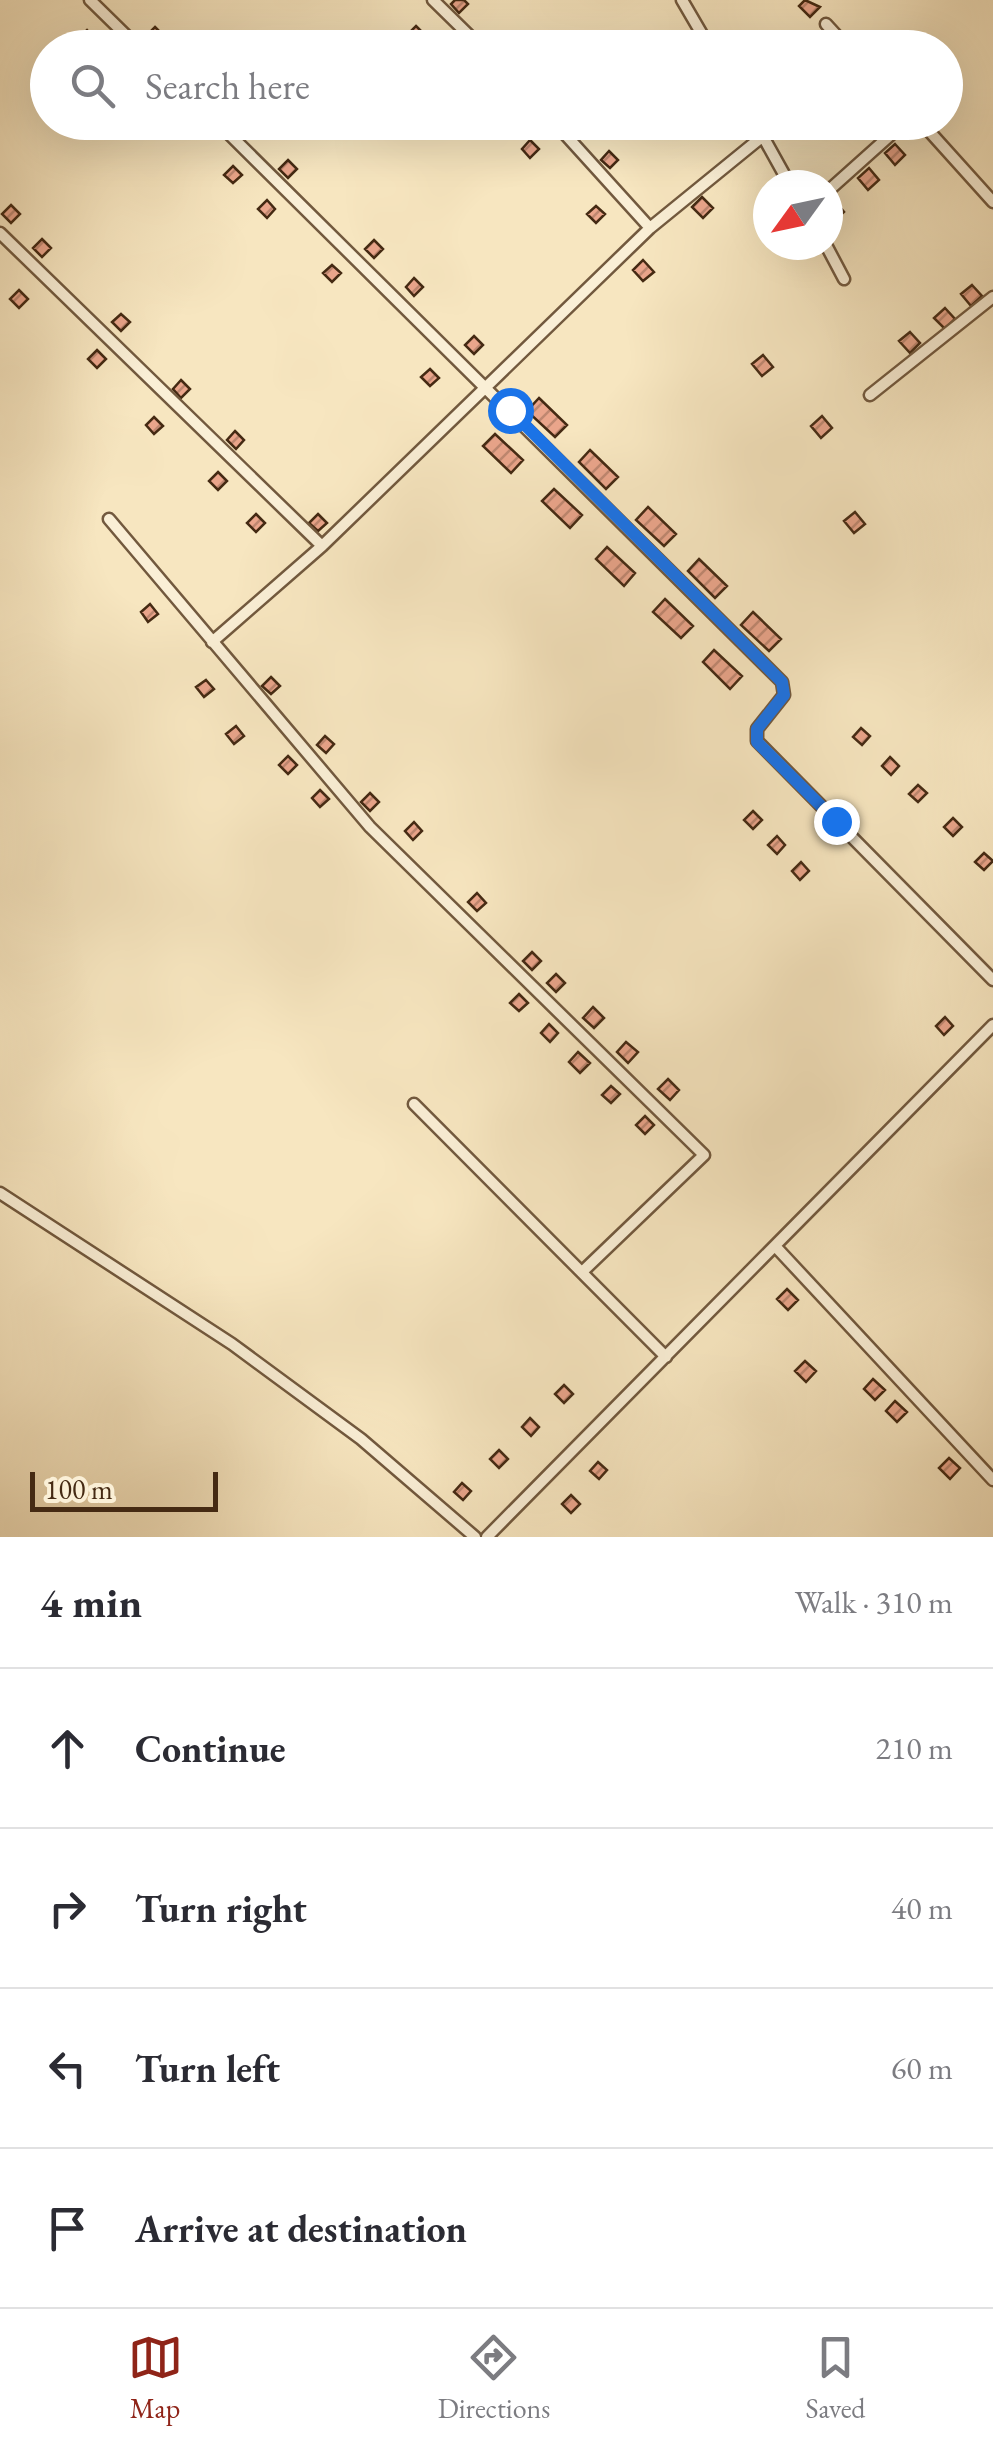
<!DOCTYPE html>
<html lang="en">
<head>
<meta charset="utf-8">
<style>
	:root { --surface:#fff; --page:#f2f2f3; --text:#2b2b33; --muted:#7c7c81; --line:#e1e1e2; --accent:#8f2418 }
	body { margin:0; font-family:"EB Garamond",serif; background:var(--page); color:var(--text) }
	.compass { position:absolute; left:753px; top:170px; width:90px; height:90px; border-radius:50%; background:var(--surface); box-shadow:0 10px 40px #0002; rotate:237deg }
	.scale { position:absolute; left:30px; bottom:25px; width:188px; box-sizing:border-box; padding-left:10px; border:5px solid #452a13; border-top:0; font-size:28px; line-height:35px; white-space:nowrap; color:#452a13; -webkit-text-stroke:8px #faefd6; paint-order:stroke }
	.stop { position:absolute; width:30px; height:30px; margin:-22px; border:8px solid #1a73e8; border-radius:50%; background:#fff }
	.stop.end { background:#1a73e8; border-color:#fff; box-shadow:0 2px 10px #0008 }
	.list { margin:0; padding:0; list-style:none }
	h2 { display:flex; justify-content:space-between; align-items:center; height:130px; margin:0; padding:0 40px; font-size:42px }
	h2 small { font-size:32px; font-weight:400; color:var(--muted) }
	.list li { display:grid; grid-template-columns:65px 1fr auto; gap:30px; align-items:center; box-sizing:border-box; height:160px; padding:0 40px; border-top:2px solid var(--line) }
	.list b { display:block; font-size:38px; white-space:nowrap }
	.list em { font-size:32px; font-style:normal; color:var(--muted) }
	.icon { flex:none; width:55px; height:55px; fill:none; stroke:currentColor; stroke-width:2; stroke-linecap:round; stroke-linejoin:round }
	.map { position:relative; flex:none; width:993px; height:1537px; overflow:hidden }
	.search { position:absolute; background:var(--surface); box-shadow:0 10px 40px #0002; left:30px; right:30px; top:30px; height:110px; display:flex; align-items:center; gap:25px; box-sizing:border-box; padding:0 35px; border-radius:55px; color:var(--muted); font-size:38px }
	.sheet { height:770px; background:var(--surface) }
	nav { display:flex; justify-content:space-around; align-items:center; box-sizing:border-box; height:140px; border-top:2px solid var(--line); background:var(--surface); font-size:28px; color:var(--muted) }
	nav a { display:grid; justify-items:center; gap:5px }
	nav .on { color:var(--accent) }
	.map>svg:first-child { display:block }
	.building { fill:url(#building-hatch); stroke:#452a13; stroke-width:2.5 }
	.lines { fill:none; stroke-linecap:round; stroke-linejoin:round }
	.minor-casing { stroke:#72593e; stroke-width:15 }
	.minor { stroke:#faefd6; stroke-width:10 }
	.route { stroke:#1a73e8; stroke-width:12 }
</style>
</head>
<body>
<div class="map">
<svg width="993" height="1537" viewBox="0 0 993 1537">
	<defs>
		<pattern id="building-hatch" width="6" height="6" patternUnits="userSpaceOnUse" patternTransform="scale(2.5)"><rect width="6" height="6" fill="#eaa58b"/><path d="M-1 1l2-2M0 6l6-6M5 7l2-2" fill="none" stroke="#bf8770"/></pattern>
	</defs>
	<rect width="100%" height="100%" fill="#f7e6c0"/>
	<filter id="stains"><feTurbulence type="fractalNoise" baseFrequency=".002" numOctaves="4"/><feColorMatrix values="0 0 0 0 .2 0 0 0 0 .09 0 0 0 0 .02 0 0 0 .5 -.17"/></filter>
	<radialGradient id="worn" r=".72"><stop offset=".6" stop-color="#630" stop-opacity="0"/><stop offset="1" stop-color="#630" stop-opacity=".3"/></radialGradient>
	<path class="building" d="M455 0H464L468 4 459 13 451 4Z
		M805 0 820 7 810 17 799 6Z
		M416 26 425 35 416 44 407 35Z
		M155 27 164 36 155 45 146 36Z
		M87 30 95 39 87 48 78 39Z
		M797 35 808 46 807 48 787 46Z
		M157 122H168L172 126 163 135 154 126Z
		M574 122H584L588 126 579 135 570 126Z
		M870 122H880L886 128 876 138 865 127Z
		M530 140 539 149 530 158 522 149Z
		M895 144 905 155 895 165 885 153Z
		M609 151 618 160 610 168 601 160Z
		M288 160 297 169 288 178 279 169Z
		M233 166 242 175 233 183 224 175Z
		M869 168 879 180 868 190 858 178Z
		M702 197 713 208 703 218 692 207Z
		M267 200 275 209 267 218 258 209Z
		M834 200 844 212 834 221 828 205Z
		M11 205 20 214 11 223 2 214Z
		M596 206 605 214 596 223 587 214Z
		M42 239 51 248 42 257 33 248Z
		M374 240 383 249 374 258 365 249Z
		M643 260 654 272 643 281 633 270Z
		M332 265 341 273 332 282 323 273Z
		M414 278 423 287 414 296 406 287Z
		M972 285 982 296 971 306 961 294Z
		M19 290 28 299 19 308 10 299Z
		M945 308 955 319 945 329 934 318Z
		M121 314 130 322 121 331 112 322Z
		M910 332 920 343 910 353 899 341Z
		M474 336 483 345 474 354 465 345Z
		M97 350 106 359 97 368 88 359Z
		M763 355 773 367 762 376 752 364Z
		M430 369 439 378 430 386 421 377Z
		M181 380 190 389 181 398 173 389Z
		M539 398 567 425 555 437 527 411Z
		M822 416 832 428 821 438 811 426Z
		M154 417 163 426 154 434 146 425Z
		M235 431 244 440 236 449 227 440Z
		M495 434 523 460 511 473 483 446Z
		M590 450 618 477 606 489 579 462Z
		M218 472 227 481 218 490 209 481Z
		M554 489 582 515 570 528 542 501Z
		M648 507 676 534 664 546 636 520Z
		M855 512 865 524 854 533 844 521Z
		M256 514 265 523 256 532 247 523Z
		M318 514 327 523 318 531 309 523Z
		M607 547 635 573 624 586 596 559Z
		M699 559 727 586 715 598 688 571Z
		M665 599 693 626 681 638 653 612Z
		M150 604 158 614 148 622 141 612Z
		M753 612 781 639 769 651 741 625Z
		M714 650 742 676 730 689 703 662Z
		M271 677 280 686 271 694 262 686Z
		M206 680 214 689 204 697 196 687Z
		M236 726 244 736 234 744 226 734Z
		M861 728 870 736 862 745 853 737Z
		M325 736 334 744 326 753 317 745Z
		M288 756 297 765 288 774 279 765Z
		M890 757 899 766 891 775 882 766Z
		M918 785 927 793 918 802 909 794Z
		M320 790 329 799 320 807 312 798Z
		M370 793 379 802 370 811 361 802Z
		M753 811 762 820 753 829 744 820Z
		M953 818 962 827 953 836 944 827Z
		M414 822 422 831 413 840 405 831Z
		M777 836 785 845 777 854 768 845Z
		M984 853 993 861 984 870 975 862Z
		M801 862 809 871 800 880 792 871Z
		M477 893 486 903 477 911 468 902Z
		M532 952 541 961 532 970 523 961Z
		M556 974 565 983 556 992 547 983Z
		M519 994 528 1003 519 1011 510 1003Z
		M593 1007 604 1018 594 1028 583 1018Z
		M945 1017 953 1026 944 1035 936 1026Z
		M549 1024 558 1033 550 1042 541 1033Z
		M626 1042 638 1052 628 1063 617 1052Z
		M578 1052 590 1063 580 1073 569 1062Z
		M668 1079 679 1090 670 1100 658 1089Z
		M611 1086 620 1094 611 1103 602 1095Z
		M645 1116 654 1125 645 1134 636 1125Z
		M787 1289 798 1300 788 1310 777 1299Z
		M805 1361 816 1371 806 1382 795 1371Z
		M873 1379 885 1390 875 1400 864 1389Z
		M564 1385 573 1394 564 1403 555 1394Z
		M895 1401 907 1412 897 1422 886 1411Z
		M530 1418 539 1427 531 1436 522 1427Z
		M499 1450 508 1459 499 1468 490 1459Z
		M949 1458 960 1468 950 1479 939 1468Z
		M598 1462 607 1470 599 1479 590 1471Z
		M462 1483 471 1491 463 1500 454 1492Z
		M571 1495 580 1504 571 1513 562 1504Z"/>
	<g class="lines">
		<defs>
			<path id="minor" d="M90 0 139 48
				M433 0 482 48
				M682 0 710 48
				M826 24 848 48
				M217 122 782 682 784 695 757 729V741L993 980
				M554 122 650 228
				M755 122 790 185
				M921 122 993 202
				M828 191 905 122
				M0 233 322 546
				M826 245 844 279
				M870 395 993 297
				M109 519 370 827 704 1155 582 1272
				M212 642 322 546 650 228 763 136
				M414 1104 666 1357
				M0 1193 232 1344 361 1439 475 1537
				M775 1246 993 1480
				M487 1537 993 1025"/>
		</defs>
		<use href="#minor" class="minor-casing"/>
		<use href="#minor" class="minor"/>
	</g>
	<g class="lines">
		<path class="route" d="M510 410 782 682 784 695 757 729V742L836 821"/>
	</g>
	<rect width="100%" height="100%" filter="url(#stains)"/>
	<rect width="100%" height="100%" fill="url(#worn)"/>
</svg>
<svg class="compass" viewBox="-18 -18 36 36"><path d="M0-13l5 13h-10z" fill="#e53935"/><path d="M0 13l5-13h-10z" fill="#7c7c81"/></svg>
<div class="scale">100 m</div>
<div class="stop" style="left:510px;top:410px"></div>
<div class="stop end" style="left:836px;top:821px"></div>
<div class="search"><svg class="icon" aria-label="search" viewBox="0 0 24 24"><circle cx="10" cy="10" r="6"/><path d="M15 15l6 6"/></svg>Search here</div>
</div>
<section class="sheet">
<h2>4 min<small>Walk · 310 m</small></h2>
<ul class="list">
<li><svg class="icon" aria-label="ahead" viewBox="0 0 24 24"><path d="M12 20V5M6 11l6-6 6 6"/></svg><div><b>Continue</b></div><em>210 m</em></li>
<li><svg class="icon" aria-label="right" viewBox="0 0 24 24"><path d="M7 20v-9h11M14 6l5 5-5 5"/></svg><div><b>Turn right</b></div><em>40 m</em></li>
<li><svg class="icon" aria-label="left" viewBox="0 0 24 24"><path d="M17 20v-9H6M10 6l-5 5 5 5"/></svg><div><b>Turn left</b></div><em>60 m</em></li>
<li><svg class="icon" aria-label="arrive" viewBox="0 0 24 24"><path d="M6 21V4h12l-3 4 3 4H6"/></svg><div><b>Arrive at destination</b></div></li>
</ul>
</section>
<nav>
<a class="on"><svg class="icon" aria-label="map" viewBox="0 0 24 24"><path d="M3 6l6-2 6 2 6-2v14l-6 2-6-2-6 2zM9 4v14M15 6v14"/></svg>Map</a>
<a><svg class="icon" aria-label="directions" viewBox="0 0 24 24"><path d="M12 3l9 9-9 9-9-9zM9 14v-3h6M13 9l2 2-2 2"/></svg>Directions</a>
<a><svg class="icon" aria-label="saved" viewBox="0 0 24 24"><path d="M7 4h10v16l-5-4-5 4z"/></svg>Saved</a>
</nav>
</body>
</html>
